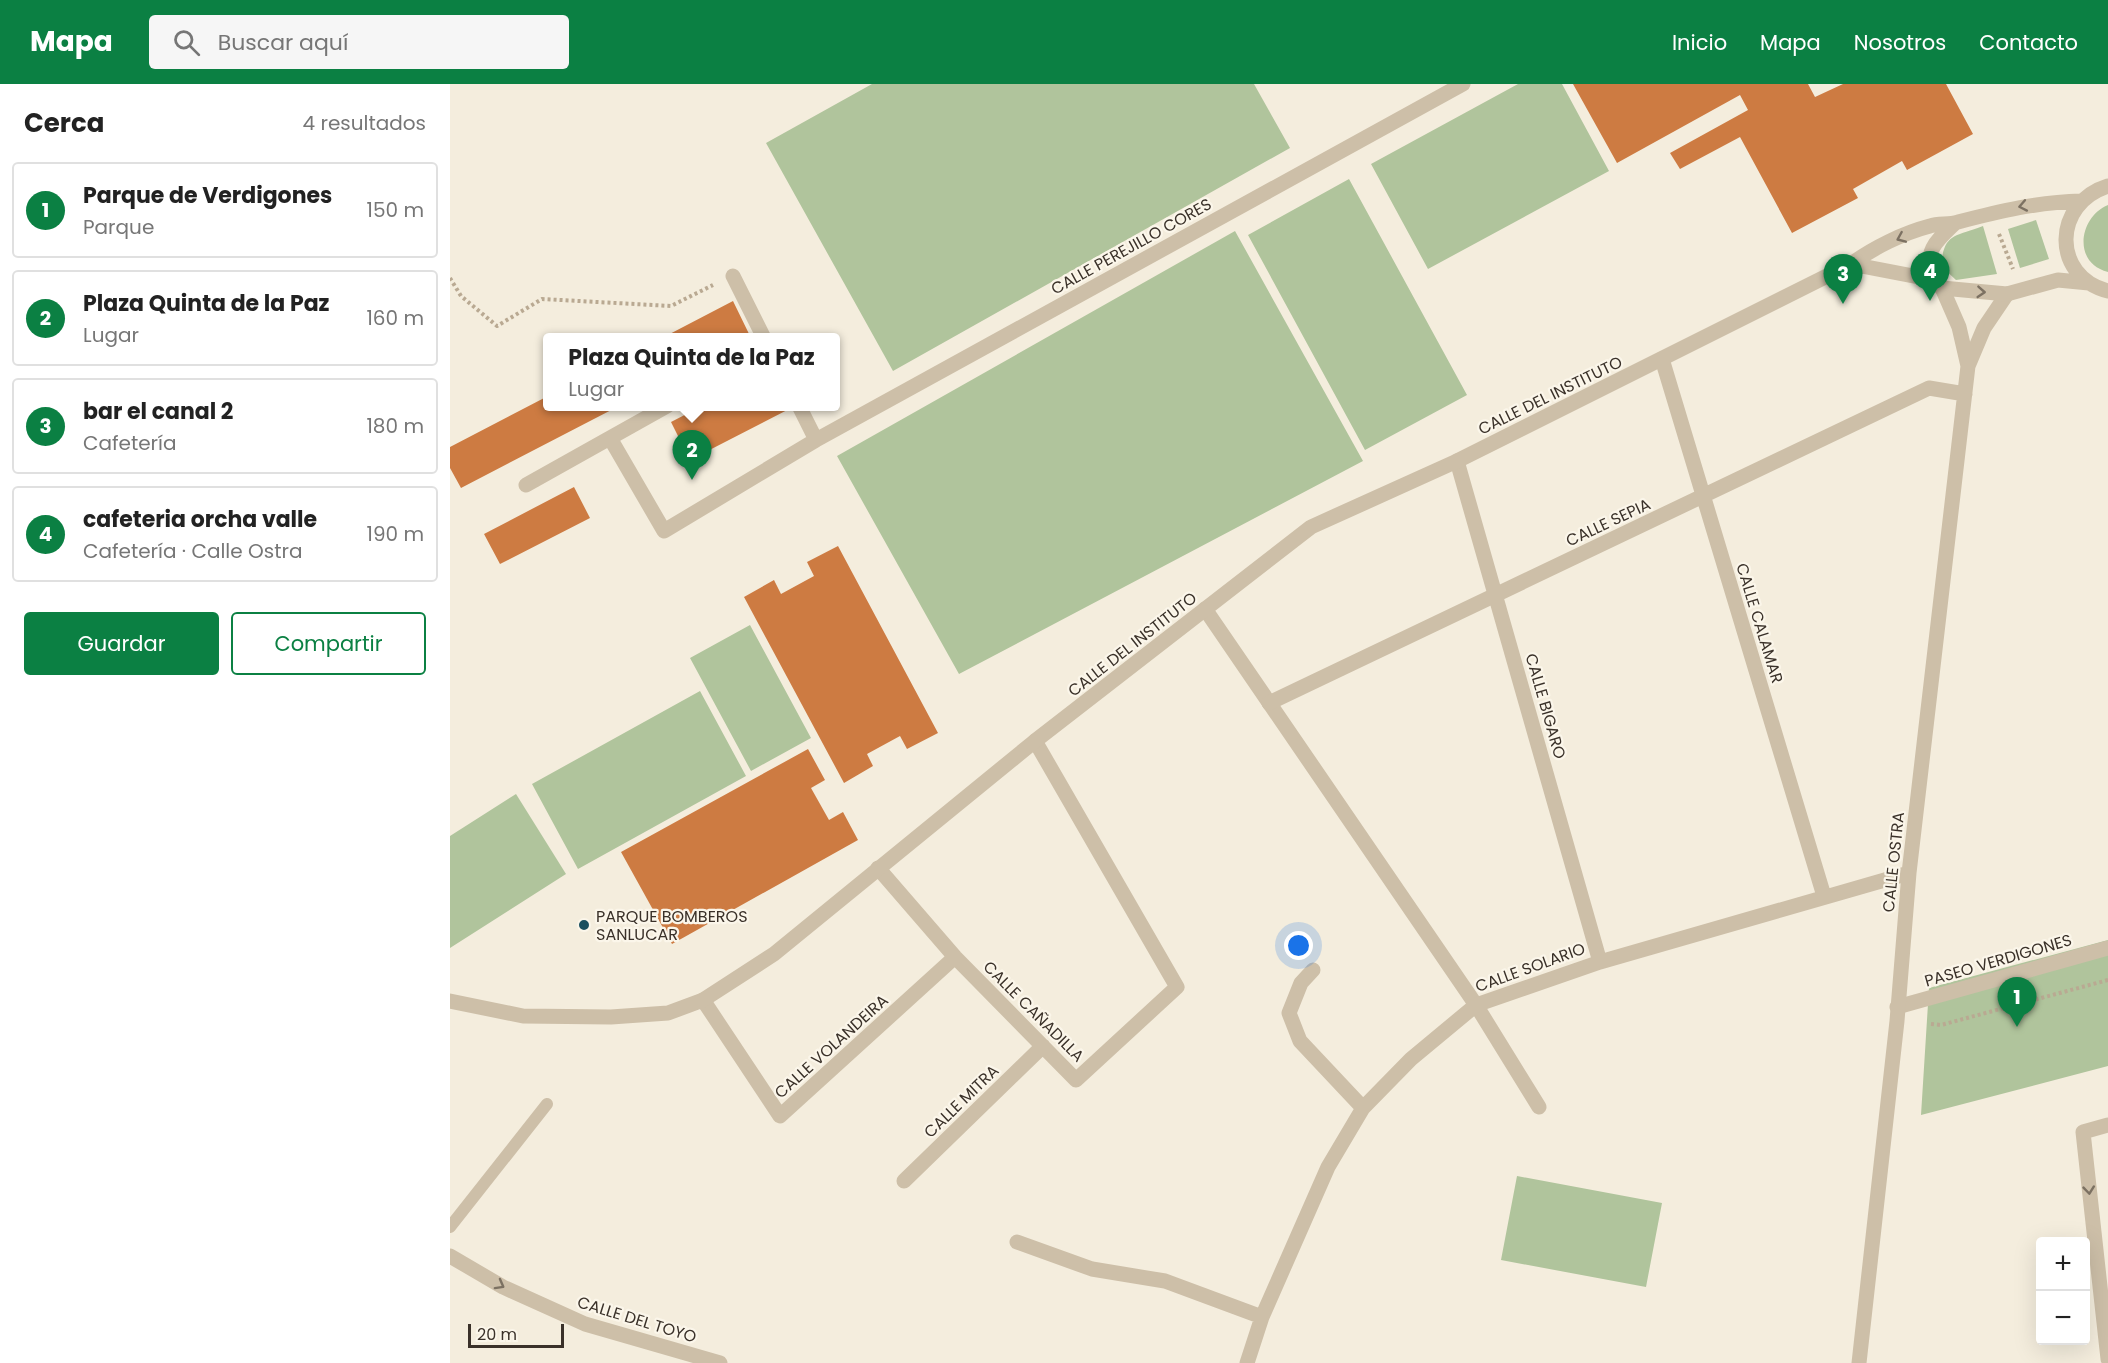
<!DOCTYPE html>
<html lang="es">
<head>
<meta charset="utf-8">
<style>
	:root { --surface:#fff; --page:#f6f6f6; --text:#222; --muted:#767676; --line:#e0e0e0; --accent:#0b8043 }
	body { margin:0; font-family:Poppins,sans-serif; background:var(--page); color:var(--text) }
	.controls { position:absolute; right:18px; bottom:18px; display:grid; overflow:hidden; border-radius:6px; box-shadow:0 6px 24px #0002 }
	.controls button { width:54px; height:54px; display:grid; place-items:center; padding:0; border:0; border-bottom:2px solid var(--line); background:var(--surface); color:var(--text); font:30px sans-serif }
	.scale { position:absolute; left:18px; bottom:15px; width:96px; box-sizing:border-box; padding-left:6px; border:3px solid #3a3129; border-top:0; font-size:16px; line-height:21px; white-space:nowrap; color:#3a3129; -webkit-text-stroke:4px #fbf6ea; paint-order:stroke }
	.you { position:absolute; left:849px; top:862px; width:21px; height:21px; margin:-15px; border:4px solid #fff; border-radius:50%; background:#1a73e8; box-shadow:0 0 0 9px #1a73e833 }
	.badge { display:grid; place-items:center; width:39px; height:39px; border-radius:50%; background:var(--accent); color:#fff; font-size:20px; font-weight:700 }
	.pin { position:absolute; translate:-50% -50px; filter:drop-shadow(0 2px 3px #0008) }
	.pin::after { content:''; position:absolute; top:32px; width:21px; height:18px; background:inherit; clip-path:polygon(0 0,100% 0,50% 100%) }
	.popup { position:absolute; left:93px; top:249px; width:297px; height:78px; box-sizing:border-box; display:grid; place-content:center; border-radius:6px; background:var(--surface); filter:drop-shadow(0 2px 4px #0005); font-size:20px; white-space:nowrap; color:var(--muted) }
	.popup b { font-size:22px; color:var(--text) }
	.popup::after { content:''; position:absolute; left:50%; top:100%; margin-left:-12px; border:12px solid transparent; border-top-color:var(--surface) }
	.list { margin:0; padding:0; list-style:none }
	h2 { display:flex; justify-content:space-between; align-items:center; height:78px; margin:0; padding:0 24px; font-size:26px }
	h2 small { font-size:20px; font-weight:400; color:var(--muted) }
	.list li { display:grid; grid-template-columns:39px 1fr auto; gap:18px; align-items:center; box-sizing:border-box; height:96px; margin:0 12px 12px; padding:0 12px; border:2px solid var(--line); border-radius:6px }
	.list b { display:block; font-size:22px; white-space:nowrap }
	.list p { margin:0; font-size:20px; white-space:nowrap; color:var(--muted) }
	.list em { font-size:20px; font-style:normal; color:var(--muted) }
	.actions { display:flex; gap:12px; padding:18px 24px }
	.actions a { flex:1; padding:14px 0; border:2px solid var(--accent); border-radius:6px; text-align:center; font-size:21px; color:var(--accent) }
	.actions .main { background:var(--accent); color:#fff }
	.icon { flex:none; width:33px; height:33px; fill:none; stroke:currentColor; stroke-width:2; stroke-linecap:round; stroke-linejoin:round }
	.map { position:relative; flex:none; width:1658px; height:1279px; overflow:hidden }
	header { display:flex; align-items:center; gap:36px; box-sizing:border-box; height:84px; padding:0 30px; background:var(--accent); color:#fff }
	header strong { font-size:28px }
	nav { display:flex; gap:33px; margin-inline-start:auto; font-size:21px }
	.search { width:420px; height:54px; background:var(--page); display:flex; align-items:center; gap:15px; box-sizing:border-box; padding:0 21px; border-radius:6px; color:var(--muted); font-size:22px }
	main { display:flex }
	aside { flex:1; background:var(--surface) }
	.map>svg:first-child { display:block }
	.green { fill:#b0c49c }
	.building { fill:#cd7b42 }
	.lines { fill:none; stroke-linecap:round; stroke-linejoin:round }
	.path { stroke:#b9a992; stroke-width:4; stroke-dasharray:3 3; stroke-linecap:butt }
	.service { stroke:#cdbfa8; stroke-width:12 }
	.pedestrian { stroke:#cdbfa8; stroke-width:15 }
	.minor { stroke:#cdbfa8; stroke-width:15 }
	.tertiary { stroke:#cdbfa8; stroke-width:15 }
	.oneway { stroke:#7c7162 }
	.poi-dot { fill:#1b4f5e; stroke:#fbf6ea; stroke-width:2 }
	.labels { text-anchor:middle; stroke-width:4.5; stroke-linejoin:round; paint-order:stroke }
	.street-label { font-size:16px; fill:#3a3129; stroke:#fbf6ea }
	.poi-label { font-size:16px; fill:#3a3129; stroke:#fbf6ea; text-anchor:start }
</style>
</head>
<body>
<header>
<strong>Mapa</strong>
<div class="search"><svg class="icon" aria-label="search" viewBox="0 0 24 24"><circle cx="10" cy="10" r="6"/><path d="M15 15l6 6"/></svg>Buscar aquí</div>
<nav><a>Inicio</a><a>Mapa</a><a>Nosotros</a><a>Contacto</a></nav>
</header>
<main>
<aside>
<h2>Cerca<small>4 resultados</small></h2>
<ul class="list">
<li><span class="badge">1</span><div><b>Parque de Verdigones</b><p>Parque</p></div><em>150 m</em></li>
<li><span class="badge">2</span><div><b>Plaza Quinta de la Paz</b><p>Lugar</p></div><em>160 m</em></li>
<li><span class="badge">3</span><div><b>bar el canal 2</b><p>Cafetería</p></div><em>180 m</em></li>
<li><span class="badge">4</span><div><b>cafeteria orcha valle</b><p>Cafetería · Calle Ostra</p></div><em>190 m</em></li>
</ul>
<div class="actions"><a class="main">Guardar</a><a>Compartir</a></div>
</aside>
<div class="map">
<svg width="1658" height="1279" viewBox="0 0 1658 1279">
	<rect width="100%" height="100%" fill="#f4eddd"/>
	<path class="green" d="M422 0H804L840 64 443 287 316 59Z
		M1068 0H1112L1159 87 978 185 921 80Z
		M899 95 1017 311 915 366 798 151Z
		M1658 121V188C1622 179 1629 133 1658 121Z
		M1586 136 1599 175 1570 184 1558 145Z
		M1533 142 1547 190 1506 196 1491 182C1494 149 1504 153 1533 142Z
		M785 147 913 377 509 590 387 372Z
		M300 541 361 654 301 687 240 574Z
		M250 607 296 692 128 785 82 700Z
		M66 710 116 790 0 864V752Z
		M1658 856V982L1471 1031 1479 904Z
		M1067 1092 1212 1119 1196 1203 1051 1176Z"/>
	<path class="building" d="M1123 0H1358L1365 13 1393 0H1496L1523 50 1457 86 1452 77 1403 105 1408 114 1342 149 1290 53 1230 85 1220 69 1298 26 1290 11 1167 79Z
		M283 217 301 254H212Z
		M98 312V322H169L11 404 0 384V363Z
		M252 322H345L240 376 221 338Z
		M124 403 140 434 50 480 34 450Z
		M388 462 488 649 457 665 450 652 417 670 423 682 394 699 294 513 324 496 331 510 364 492 357 478Z
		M358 665 375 696 361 704 379 736 393 728 408 756 222 860 171 768Z"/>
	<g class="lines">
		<path class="path" d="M1549 150 1563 185
			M0 194 11 212 47 242 92 215 221 222 263 201
			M1481 940 1491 941 1658 896"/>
		<path class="service" d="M0 1143 97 1020"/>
		<path class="pedestrian" d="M755 525 1026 921 1089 1023
			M1447 923 1658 864"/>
		<path class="minor" d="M283 192 314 254
			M1492 204 1509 243 1518 282
			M1212 275 1374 812
			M349 322 366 356
			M160 354 214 447 366 356 1013 0
			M1007 377 1150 878
			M76 401 217 322
			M819 619 1479 304 1515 310
			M428 784 505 873 626 996 727 903 585 657
			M863 886 851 899 839 929 850 957 913 1024
			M253 916 330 1032 505 873
			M1658 1041 1633 1048 1658 1275
			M454 1097 593 962
			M567 1158 642 1185 715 1197 812 1233
			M0 1172 53 1203 135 1240 270 1279
			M797 1279 812 1233 878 1083 913 1024 961 975 1026 921 1150 878 1459 789
			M1409 1279 1447 937 1459 789 1518 282 1534 244 1557 210"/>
		<path class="tertiary" d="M1658 102C1603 119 1601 192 1658 207
			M1505 139C1484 159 1477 164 1479 195L1492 204 1557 210 1608 196 1639 199
			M1401 180 1479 195
			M0 917 73 932 161 933 218 929 253 916 324 870 585 657 861 443 1007 377 1401 180C1423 164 1453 149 1480 142 1489 139 1499 141 1508 138 1550 127 1588 118 1631 117"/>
	</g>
	<defs><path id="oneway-chevron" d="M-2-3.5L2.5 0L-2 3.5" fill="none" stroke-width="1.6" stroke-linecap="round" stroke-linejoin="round" transform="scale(1.5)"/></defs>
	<g class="oneway">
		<use href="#oneway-chevron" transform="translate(1573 122) rotate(169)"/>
		<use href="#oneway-chevron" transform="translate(1451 154) rotate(157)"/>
		<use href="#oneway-chevron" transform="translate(1531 208) rotate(4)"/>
		<use href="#oneway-chevron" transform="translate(1639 1106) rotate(84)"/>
		<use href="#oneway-chevron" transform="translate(50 1201) rotate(29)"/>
	</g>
	<circle class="poi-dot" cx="134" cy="841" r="6"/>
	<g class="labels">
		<g class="street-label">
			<text transform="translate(681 162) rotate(-29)" y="6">CALLE PEREJILLO CORES</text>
			<text transform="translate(1100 311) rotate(-26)" y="6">CALLE DEL INSTITUTO</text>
			<text transform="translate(1158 438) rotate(-25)" y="6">CALLE SEPIA</text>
			<text transform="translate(1310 539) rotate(73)" y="6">CALLE CALAMAR</text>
			<text transform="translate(682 560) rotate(-38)" y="6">CALLE DEL INSTITUTO</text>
			<text transform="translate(1096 622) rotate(74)" y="6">CALLE BIGARO</text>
			<text transform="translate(1443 778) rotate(-84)" y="6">CALLE OSTRA</text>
			<text transform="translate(1548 876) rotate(-16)" y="6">PASEO VERDIGONES</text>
			<text transform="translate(1080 883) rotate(-20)" y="6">CALLE SOLARIO</text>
			<text transform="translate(584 927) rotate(45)" y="6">CALLE CAÑADILLA</text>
			<text transform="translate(381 962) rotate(-42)" y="6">CALLE VOLANDEIRA</text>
			<text transform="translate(511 1017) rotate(-44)" y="6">CALLE MITRA</text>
			<text transform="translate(187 1235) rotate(17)" y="6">CALLE DEL TOYO</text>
		</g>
		<g class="poi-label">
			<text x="146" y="838">PARQUE BOMBEROS<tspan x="146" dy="18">SANLUCAR</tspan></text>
		</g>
	</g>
</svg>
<div class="controls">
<button>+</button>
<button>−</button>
</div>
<div class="scale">20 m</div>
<div class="you"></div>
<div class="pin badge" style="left:1567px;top:943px">1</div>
<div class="pin badge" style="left:242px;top:396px">2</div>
<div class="popup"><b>Plaza Quinta de la Paz</b>Lugar</div>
<div class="pin badge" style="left:1393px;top:220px">3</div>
<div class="pin badge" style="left:1480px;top:217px">4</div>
</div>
</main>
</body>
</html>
